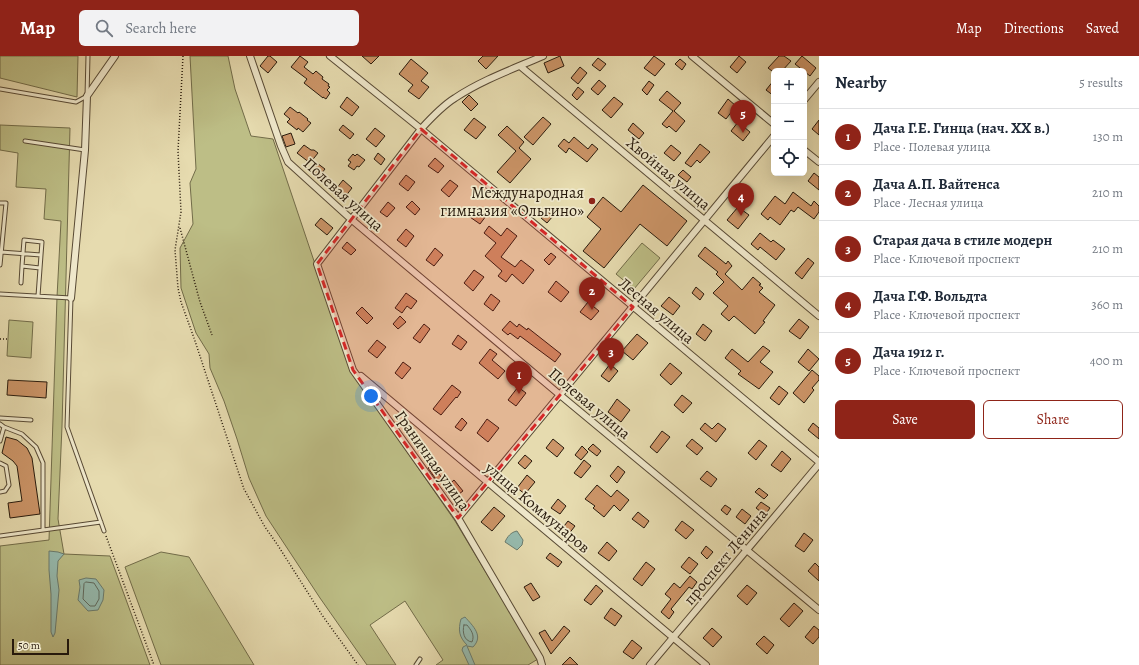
<!DOCTYPE html>
<html lang="en">
<head>
<meta charset="utf-8">
<style>
	:root { --surface:#fff; --page:#f2f2f3; --text:#1f2937; --muted:#747a83; --line:#e0e1e3; --accent:#8f2418 }
	body { margin:0; font-family:Alegreya,serif; background:var(--page); color:var(--text) }
	.controls { position:absolute; right:12px; top:12px; display:grid; overflow:hidden; border-radius:6px; box-shadow:0 4px 16px #0002 }
	.controls button { width:36px; height:36px; display:grid; place-items:center; padding:0; border:0; border-bottom:1px solid var(--line); background:var(--surface); color:var(--text); font:20px sans-serif }
	.scale { position:absolute; left:12px; bottom:10px; width:57px; box-sizing:border-box; padding-left:4px; border:2px solid #281a0c; border-top:0; font-size:11px; line-height:14px; white-space:nowrap; color:#281a0c; -webkit-text-stroke:3px #efe8cb; paint-order:stroke }
	.you { position:absolute; left:371px; top:340px; width:14px; height:14px; margin:-10px; border:3px solid #fff; border-radius:50%; background:#1a73e8; box-shadow:0 0 0 6px #1a73e833 }
	.badge { display:grid; place-items:center; width:26px; height:26px; border-radius:50%; background:var(--accent); color:#fff; font-size:13px; font-weight:700 }
	.pin { position:absolute; translate:-50% -33px; filter:drop-shadow(0 1px 2px #0008) }
	.pin::after { content:''; position:absolute; top:21px; width:14px; height:12px; background:inherit; clip-path:polygon(0 0,100% 0,50% 100%) }
	.list { margin:0; padding:0; list-style:none }
	h2 { display:flex; justify-content:space-between; align-items:center; height:52px; margin:0; padding:0 16px; font-size:17px }
	h2 small { font-size:13px; font-weight:400; color:var(--muted) }
	.list li { display:grid; grid-template-columns:26px 1fr auto; gap:12px; align-items:center; box-sizing:border-box; height:56px; padding:0 16px; border-top:1px solid var(--line) }
	.list b { display:block; font-size:15px; white-space:nowrap }
	.list p { margin:0; font-size:13px; white-space:nowrap; color:var(--muted) }
	.list em { font-size:13px; font-style:normal; color:var(--muted) }
	.actions { display:flex; gap:8px; padding:12px 16px }
	.actions a { flex:1; padding:9px 0; border:1px solid var(--accent); border-radius:6px; text-align:center; font-size:14px; color:var(--accent) }
	.actions .main { background:var(--accent); color:#fff }
	.icon { flex:none; width:22px; height:22px; fill:none; stroke:currentColor; stroke-width:2; stroke-linecap:round; stroke-linejoin:round }
	.map { position:relative; flex:none; width:819px; height:609px; overflow:hidden }
	header { display:flex; align-items:center; gap:24px; box-sizing:border-box; height:56px; padding:0 20px; background:var(--accent); color:#fff }
	header strong { font-size:19px }
	nav { display:flex; gap:22px; margin-inline-start:auto; font-size:14px }
	.search { width:280px; height:36px; background:var(--page); display:flex; align-items:center; gap:10px; box-sizing:border-box; padding:0 14px; border-radius:6px; color:var(--muted); font-size:15px }
	main { display:flex }
	aside { flex:1; background:var(--surface) }
	.map>svg:first-child { display:block }
	.green { fill:#bdbe86; stroke:#726c49 }
	.water { fill:#96bbaf; stroke:#6a7b6e }
	.lines { fill:none; stroke-linecap:round; stroke-linejoin:round }
	.shore { stroke:#5f6a5e; stroke-width:1 }
	.building { fill:#cc9568; stroke:#281a0c }
	.service-casing { stroke:#584a35; stroke-width:5 }
	.minor-casing { stroke:#584a35; stroke-width:8 }
	.path { stroke:#281a0c; stroke-width:1.5; stroke-dasharray:1 2; stroke-linecap:butt }
	.service { stroke:#efe8cb; stroke-width:3 }
	.minor { stroke:#efe8cb; stroke-width:6 }
	.marked { fill:#d62828; fill-opacity:0.2; stroke:#d62828; stroke-width:3; stroke-dasharray:8 5; stroke-linejoin:round }
	.poi-dot { fill:#8f2418; stroke:#efe8cb; stroke-width:1.5 }
	.labels { text-anchor:middle; stroke-width:3.5; stroke-linejoin:round; paint-order:stroke }
	.street-label { font-size:16px; fill:#281a0c; stroke:#efe8cb }
	.poi-label { font-size:16px; fill:#281a0c; stroke:#efe8cb; text-anchor:end }
</style>
</head>
<body>
<header>
<strong>Map</strong>
<div class="search"><svg class="icon" aria-label="search" viewBox="0 0 24 24"><circle cx="10" cy="10" r="6"/><path d="M15 15l6 6"/></svg>Search here</div>
<nav><a>Map</a><a>Directions</a><a>Saved</a></nav>
</header>
<main>
<div class="map">
<svg width="819" height="609" viewBox="0 0 819 609">
	<rect width="100%" height="100%" fill="#e6dbaf"/>
	<filter id="stains"><feTurbulence type="fractalNoise" baseFrequency=".005" numOctaves="4"/><feColorMatrix values="0 0 0 0 .2 0 0 0 0 .09 0 0 0 0 .02 0 0 0 .5 -.17"/></filter>
	<radialGradient id="worn" r=".72"><stop offset=".6" stop-color="#630" stop-opacity="0"/><stop offset="1" stop-color="#630" stop-opacity=".3"/></radialGradient>
	<path class="green" d="M0 0H78L77 41 0 22Z
		M190 0H228L235 33 251 80 273 83 351 315 455 465 538 603 528 609H436L443 604 405 545 370 569 396 609H367L320 542 266 460 249 422 237 383 224 345 210 312 209 298 196 277 181 232 180 192 193 168 190 127 196 113Z
		M0 69 70 72 62 370 58 463 64 498 110 500 150 609H0V490L49 484 57 241 61 165 44 163 46 133 16 131 18 97 0 94Z
		M642 187 660 202 634 233 616 218Z
		M9 264 33 266 31 302 7 300Z
		M161 496 189 501 254 609H161L125 511Z"/>
	<path class="water" d="M517 475 523 484 522 489 517 494 505 486C507 481 511 476 517 475Z
		M49 495 58 496 64 498 58 505 57 520 59 534 55 577 53 581 51 576V538L49 514Z
		M86 522 96 523 104 534 103 544 98 554 88 555 78 544 80 531 79 524Z
		M465 561C473 570 484 580 473 591L467 590 475 609H469L462 594 463 591 467 589C459 581 458 574 461 563Z"/>
	<g class="lines">
		<path class="shore" d="M86 526 94 527 99 535V543L95 550H90L83 543 84 528Z
			M464 569H467C471 574 475 579 472 586 464 585 462 576 464 569Z"/>
	</g>
	<path class="building" d="M268 0H270L277 6 268 17 260 10Z
		M300 0 308 6 304 11 313 18 316 15 323 21 322 23 329 28 328 30 330 31 327 34 330 37 326 43 323 41V42L304 27 307 23 291 11Z
		M362 0H379L371 8Z
		M483 0H498L486 13 478 5Z
		M560 0 564 10 548 17 544 7Z
		M654 0 665 8 655 20 644 12Z
		M739 0 746 6 737 17 730 11Z
		M779 0H784L791 5 782 15H772L768 12Z
		M802 0 816 12 810 20 795 8Z
		M598 2 606 8 600 15 592 9Z
		M411 3 428 17 421 25 429 31 419 43 408 35 413 29 399 18Z
		M680 3 686 8 682 14 675 8Z
		M580 11 587 17 578 28 571 22Z
		M599 24 606 30 598 39 591 33Z
		M774 24V40L766 34Z
		M649 25 654 29 647 39 642 34Z
		M578 31 584 36 577 44 572 39Z
		M667 35 681 47 674 55 685 65 676 76 669 70 667 72 662 68 673 55 659 44Z
		M469 39 478 48 471 55 462 46Z
		M347 41 359 51 352 60 340 51Z
		M614 41 623 48 611 62 602 54Z
		M728 43 736 50 726 63 718 57Z
		M290 51 298 57 299 56 308 63 307 64 311 67 303 76 298 72 297 74 287 66 290 63 284 58Z
		M543 61 551 68 533 89 524 81Z
		M474 62 486 71 476 83 464 74Z
		M819 64V79L812 73Z
		M738 66 750 76 743 85 731 75Z
		M633 67 644 77 639 83 628 74Z
		M343 69 354 78 350 83 339 74Z
		M507 70 524 86 519 92 531 103 510 127 497 116 516 95 498 79Z
		M375 72 385 80 376 91 366 83Z
		M291 77 295 88 286 91 282 80Z
		M574 81 588 93 592 88 598 93 587 106 569 92 566 97 558 90 564 83 569 87Z
		M700 88 710 96 700 107 697 104 691 111 685 107Z
		M304 89 311 94H314L318 97 310 107 297 97Z
		M671 89 681 97 674 105 664 97Z
		M378 97 385 103 381 109 374 103Z
		M353 98 355 100 357 98 365 104 359 111 357 110 354 114 348 110 351 106 348 104Z
		M435 102 444 110 438 117 428 110Z
		M317 107 325 113 318 122 310 115Z
		M683 114 691 121 687 126 678 119Z
		M814 117 819 121V134L808 125Z
		M406 119 415 126 408 135 399 128Z
		M343 124 352 132 345 141 336 133Z
		M450 124 458 130 449 141 441 134Z
		M643 129 687 165 667 190 640 168 604 212 583 195 601 173 587 161 603 141 621 156Z
		M793 136 811 150 814 145 819 150V156L814 163 798 151 794 156 791 154 780 169 770 161 768 164 761 158 775 140 785 148Z
		M412 145 420 153 415 159 406 151Z
		M388 146 395 152 387 161 380 156Z
		M473 151 486 160 480 168 467 159Z
		M738 151 749 159 738 173 727 164Z
		M547 155 553 160 547 167 541 162Z
		M321 162 333 172 327 179 315 169Z
		M489 170 501 180 507 172 517 180 501 201 515 211 521 204 534 214 523 228 512 218 506 226 498 220 502 215 485 200 496 187 484 177Z
		M406 173 414 180 406 191 397 184Z
		M760 177 771 186 773 184 785 193 776 204 760 191 758 194 751 188Z
		M347 186 356 194 351 199 342 192Z
		M705 191 726 208 728 205 732 210 725 218 742 234 753 221 761 228 759 229 763 232 759 236 775 249 763 265 765 266 755 278 734 260 729 265 721 258 728 250 713 237 724 226 716 218 718 216 698 200Z
		M435 192 443 199 434 210 426 204Z
		M551 197 556 201 549 209 544 204Z
		M808 202 814 207 802 223 795 217Z
		M474 214 484 221 473 235 464 227Z
		M556 225 569 236 561 246 548 236Z
		M696 231 704 238 700 244 692 237Z
		M406 237 417 245 411 253 407 250 402 257 395 252Z
		M491 238 500 245 493 255 484 248Z
		M669 241 680 250 673 259 661 250Z
		M588 246 599 255 591 264 580 256Z
		M362 251 373 262 367 268 356 257Z
		M400 260 406 266 398 273 393 268Z
		M799 263 809 271 800 283 789 275Z
		M510 265 517 271 519 268 527 274 528 272 561 298 555 306 520 280 518 283 510 277 508 279 502 274Z
		M424 268 430 273 420 287 413 282Z
		M703 268 712 275 705 285 696 278Z
		M637 278 648 287 633 304 622 295Z
		M458 279 467 286 461 294 452 288Z
		M377 284 386 291 377 302 368 295Z
		M763 290 770 295 760 306 773 316 759 333 738 318 741 315 725 302 732 293 748 306Z
		M490 293 497 298 492 304 505 315 498 323 479 307Z
		M808 293 819 303 809 315 798 306Z
		M403 306 411 312 402 323 395 317Z
		M670 307 682 317 671 329 660 319Z
		M610 308 618 315 609 326 601 320Z
		M812 314 819 320V324L812 332 814 334 804 347 793 337Z
		M8 324 47 326 46 342 7 339Z
		M452 329 461 336 457 342 456 341 441 359 433 353Z
		M779 330 788 337 779 349 770 342Z
		M518 331 526 337 516 350 508 344Z
		M682 339 692 347 683 357 674 349Z
		M617 343 630 354 621 366 608 356Z
		M462 362 467 367 461 375 455 371Z
		M487 363 499 372 488 386 477 377Z
		M705 367 712 373 718 367 726 373 716 386 700 373Z
		M813 367 819 372V383L808 374Z
		M662 375 670 381 657 397 650 391Z
		M6 381 17 384 27 392 32 402 40 458 10 462 8 447 22 445 17 410 13 405 2 397Z
		M553 383 564 392 557 401 546 392Z
		M692 383 703 392 697 399 686 390Z
		M759 384 767 390 756 404 748 397Z
		M593 388 601 395 597 400 588 393Z
		M582 390 588 396 581 404 575 399Z
		M782 395 791 403 781 416 771 409Z
		M525 399 532 405 525 413 518 407Z
		M584 404 591 410 581 422 574 417Z
		M432 409 442 422 437 425 428 412Z
		M618 410 625 416 617 427 610 420Z
		M707 415 717 423 711 431 700 423Z
		M527 419 535 426 525 438 517 432Z
		M454 424 463 435 452 443 444 433Z
		M597 429 611 441 617 434 629 444 620 455 614 449 604 461 593 452 595 450 585 443Z
		M759 432 768 439 764 443 755 436Z
		M558 443 566 450 560 458 551 452Z
		M761 446 770 452 765 459 756 452Z
		M725 449 731 453 727 459 721 454Z
		M494 451 505 460 492 475 481 466Z
		M742 453 751 460 745 468 736 461Z
		M638 456 649 465 644 472 632 463Z
		M568 465 575 470 568 479 561 474Z
		M682 465 694 474 686 483 675 474Z
		M804 477 813 484 804 496 795 490Z
		M607 486 617 495 609 505 598 497Z
		M706 490 713 496 707 503 701 497Z
		M550 497 562 506 558 511 546 502Z
		M689 501 698 508 690 518 681 511Z
		M646 506 655 513 642 530 633 523Z
		M815 507 819 511V525L808 515Z
		M690 520 697 526 692 533 689 531 671 553 674 556 669 563 661 556 671 543 665 538 674 527 680 532Z
		M531 527 540 541 533 545 524 531Z
		M596 529 603 535 591 549 584 544Z
		M747 529 757 537 747 549 737 540Z
		M794 547 803 555 789 571 780 563Z
		M611 552 622 560 615 570 604 562Z
		M564 570 570 575 551 598 539 577 545 574 552 585Z
		M814 570 819 574V581L813 588 805 581Z
		M712 572 722 581 713 591 703 582Z
		M764 580 774 589 767 598 756 588Z
		M632 584 642 592 633 603 623 596Z
		M570 601 578 609H562Z"/>
	<g class="lines">
		<defs>
			<path id="service" d="M0 33 76 46 87 40 88 0
				M25 85 85 94
				M0 147H6L0 209
				M1 196 41 199 38 240
				M40 212 22 210 24 184 42 186 41 199
				M21 227 22 210
				M0 238 71 242 67 371 104 475
				M0 362 31 364
				M0 368 4 371 22 378 36 391 43 407V474
				M0 385 4 371
				M0 407 6 410 9 429 5 435 0 436
				M0 480 101 466
				M416 609 420 603"/>
			<path id="minor" d="M250 0 281 90 288 106 352 164 560 339 819 554
				M330 0 421 73 819 406
				M692 0 774 68
				M520 10 819 260
				M804 44 819 26
				M804 94 819 106
				M71 242 85 94 87 40 115 0
				M361 320 706 609
				M458 462 774 80
				M542 609 540 602 458 462 353 314 317 208 421 73C431 62 442 50 455 42 482 24 513 13 543 0
				M650 609 819 408"/>
		</defs>
		<use href="#service" class="service-casing"/>
		<use href="#minor" class="minor-casing"/>
		<path class="path" d="M183 0 178 95 181 156 175 194 178 232 181 246 194 282 244 433 265 471 277 488 322 559 358 609
			M180 172 200 246 212 279
			M0 283H8
			M106 480 154 609"/>
		<use href="#service" class="service"/>
		<use href="#minor" class="minor"/>
	</g>
	<path class="marked" d="M421 73 633 251 458 462 353 314 317 208Z"/>
	<circle class="poi-dot" cx="592" cy="145" r="4"/>
	<g class="labels">
		<g class="street-label">
			<text transform="translate(669 117) rotate(40)" y="6">Хвойная улица</text>
			<text transform="translate(344 138) rotate(42)" y="6">Полевая улица</text>
			<text transform="translate(657 254) rotate(40)" y="6">Лесная улица</text>
			<text transform="translate(590 347) rotate(40)" y="6">Полевая улица</text>
			<text transform="translate(433 404) rotate(55)" y="6">Граничная улица</text>
			<text transform="translate(538 451) rotate(40)" y="6">улица Коммунаров</text>
			<text transform="translate(725 500) rotate(-50)" y="6">проспект Ленина</text>
		</g>
		<g class="poi-label">
			<text x="584" y="142">Международная<tspan x="584" dy="18">гимназия «Ольгино»</tspan></text>
		</g>
	</g>
	<rect width="100%" height="100%" filter="url(#stains)"/>
	<rect width="100%" height="100%" fill="url(#worn)"/>
</svg>
<div class="controls">
<button>+</button>
<button>−</button>
<button><svg class="icon" aria-label="locate" viewBox="0 0 24 24"><circle cx="12" cy="12" r="6"/><path d="M12 2v4M12 18v4M2 12h4M18 12h4"/></svg></button>
</div>
<div class="scale">50 m</div>
<div class="you"></div>
<div class="pin badge" style="left:519px;top:338px">1</div>
<div class="pin badge" style="left:592px;top:254px">2</div>
<div class="pin badge" style="left:611px;top:315px">3</div>
<div class="pin badge" style="left:741px;top:160px">4</div>
<div class="pin badge" style="left:743px;top:77px">5</div>
</div>
<aside>
<h2>Nearby<small>5 results</small></h2>
<ul class="list">
<li><span class="badge">1</span><div><b>Дача Г.Е. Гинца (нач. XX в.)</b><p>Place · Полевая улица</p></div><em>130 m</em></li>
<li><span class="badge">2</span><div><b>Дача А.П. Вайтенса</b><p>Place · Лесная улица</p></div><em>210 m</em></li>
<li><span class="badge">3</span><div><b>Старая дача в стиле модерн</b><p>Place · Ключевой проспект</p></div><em>210 m</em></li>
<li><span class="badge">4</span><div><b>Дача Г.Ф. Вольдта</b><p>Place · Ключевой проспект</p></div><em>360 m</em></li>
<li><span class="badge">5</span><div><b>Дача 1912 г.</b><p>Place · Ключевой проспект</p></div><em>400 m</em></li>
</ul>
<div class="actions"><a class="main">Save</a><a>Share</a></div>
</aside>
</main>
</body>
</html>
